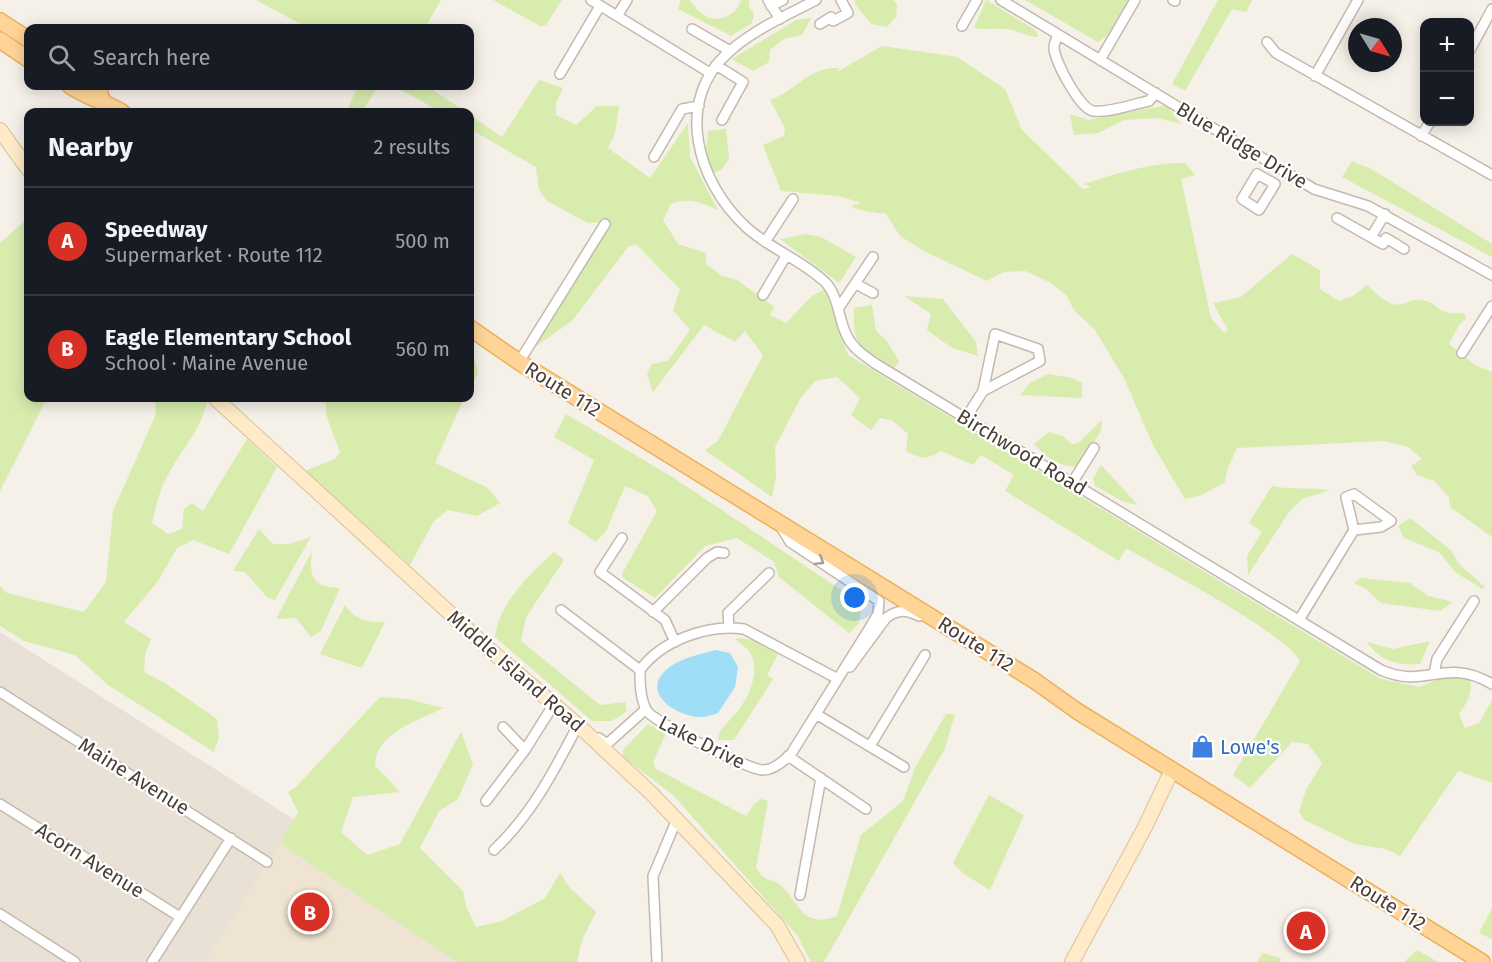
<!DOCTYPE html>
<html lang="en">
<head>
<meta charset="utf-8">
<style>
	:root { --surface:#171b24; --page:#20242c; --text:#f1f3f6; --muted:#9ea1a6; --line:#363941; --accent:#d93025 }
	body { margin:0; font-family:"Fira Sans",sans-serif; background:var(--page); color:var(--text) }
	.controls { position:absolute; right:18px; top:18px; display:grid; overflow:hidden; border-radius:12px; box-shadow:0 3px 15px #0003 }
	.controls button { width:54px; height:54px; display:grid; place-items:center; padding:0; border:0; border-bottom:2px solid var(--line); background:var(--surface); color:var(--text); font:30px sans-serif }
	.compass { position:absolute; left:1348px; top:18px; width:54px; height:54px; border-radius:50%; background:var(--surface); box-shadow:0 3px 15px #0003; rotate:127deg }
	.you { position:absolute; left:855px; top:598px; width:21px; height:21px; margin:-15px; border:4px solid #fff; border-radius:50%; background:#1a73e8; box-shadow:0 0 0 9px #1a73e833 }
	.badge { display:grid; place-items:center; width:39px; height:39px; border-radius:50%; background:var(--accent); color:#fff; font-size:20px; font-weight:700 }
	.pin { position:absolute; translate:-50% -50%; border:3px solid #fff; box-shadow:0 2px 6px #0006 }
	.list { margin:0; padding:0; list-style:none }
	h2 { display:flex; justify-content:space-between; align-items:center; height:78px; margin:0; padding:0 24px; font-size:26px }
	h2 small { font-size:20px; font-weight:400; color:var(--muted) }
	.list li { display:grid; grid-template-columns:39px 1fr auto; gap:18px; align-items:center; box-sizing:border-box; height:108px; padding:0 24px; border-top:2px solid var(--line) }
	.list b { display:block; font-size:22px; white-space:nowrap }
	.list p { margin:0; font-size:20px; white-space:nowrap; color:var(--muted) }
	.list em { font-size:20px; font-style:normal; color:var(--muted) }
	.icon { flex:none; width:33px; height:33px; fill:none; stroke:currentColor; stroke-width:2; stroke-linecap:round; stroke-linejoin:round }
	.map { position:relative; flex:none; width:1492px; height:962px; overflow:hidden }
	.search { position:absolute; background:var(--surface); box-shadow:0 3px 15px #0003; left:24px; top:24px; width:450px; height:66px; display:flex; align-items:center; gap:15px; box-sizing:border-box; padding:0 21px; border-radius:12px; color:var(--muted); font-size:22px }
	.panel { position:absolute; background:var(--surface); box-shadow:0 3px 15px #0003; left:24px; top:108px; width:450px; height:294px; border-radius:12px }
	.map>svg:first-child { display:block }
	.residential { fill:#e9e1d6 }
	.education { fill:#efe3d1 }
	.green { fill:#d8ecae }
	.water { fill:#a0ddf6 }
	.lines { fill:none; stroke-linecap:round; stroke-linejoin:round }
	.street-casing { stroke:#c4b9ad; stroke-width:12 }
	.secondary-casing { stroke:#dcc197; stroke-width:16 }
	.primary-casing { stroke:#edb05e; stroke-width:18 }
	.street { stroke:#fff; stroke-width:9 }
	.secondary { stroke:#ffebc8; stroke-width:14 }
	.primary { stroke:#ffd597; stroke-width:15 }
	.oneway { stroke:#a49f9a }
	.labels { text-anchor:middle; stroke-width:4.5; stroke-linejoin:round; paint-order:stroke }
	.street-label { font-size:20px; fill:#493f36; stroke:#fff }
	.shop-label { font-size:20px; fill:#366cbe; stroke:#fff; text-anchor:start }
</style>
</head>
<body>
<div class="map">
<svg width="1492" height="962" viewBox="0 0 1492 962">
	<rect width="100%" height="100%" fill="#f5f0e8"/>
	<path class="residential" d="M0 632 295 820 205 962H0Z"/>
	<path class="education" d="M280 843 458 962H205Z"/>
	<path class="green" d="M256 0H441L425 28H308Z
		M493 0H562L546 25 540 26Z
		M681 0H689C694 5 700 14 707 17 720 23 739 13 741 0H749V6L754 14 752 23 731 36 678 9Z
		M855 0H893L897 4 896 17 887 27 871 24 855 4Z
		M986 0 1035 30 1039 37C1026 37 1016 29 1004 29 994 28 985 30 974 28Z
		M1025 0H1128L1107 36 1098 42Z
		M1218 0H1252L1246 12 1232 9 1185 91 1172 84Z
		M811 18 802 35 784 39 770 50 769 62 753 71 732 59 796 20Z
		M882 46 957 57 1005 89 1022 130 1083 189 1091 187 1084 184C1119 173 1148 163 1185 163L1195 175 1181 179 1211 318 1224 333 1228 330 1213 303 1241 297 1292 254 1320 270V289L1339 301 1353 296 1367 285C1377 294 1389 308 1403 304 1409 302 1415 299 1421 300 1443 304 1433 315 1464 313L1466 318 1459 325 1449 344 1475 365 1492 372V537L1450 507 1449 497 1434 481 1417 475 1411 466 1422 459 1408 447 1384 441 1237 448 1227 470 1225 482 1202 495 1185 499 1153 445 1124 378 1095 330 1074 310 1066 295 1051 283 1025 271 1004 272 987 281 922 250 900 236 886 214 864 211 850 206 861 203 839 196 781 191 763 145 784 136 785 128 770 100C798 90 807 67 839 68L837 72Z
		M539 80 563 88 556 103V115L576 125 597 106H619L615 133 608 148 650 178 688 123 690 157 718 210C700 202 689 197 671 204L663 220 678 244 706 253V264L722 276 737 280 774 307 770 315 786 323 812 296 825 289 848 355 1381 679 1420 687 1443 677 1469 678C1474 693 1467 702 1459 714L1465 728 1479 723 1492 700V783L1458 771 1400 856 1386 849 1355 844 1304 820 1299 812 1306 790 1322 763 1308 744 1292 742 1250 788 1233 775 1300 661C1283 631 1162 569 1126 548L1119 561 1005 491 1014 475 981 455 973 465 941 451C926 460 921 459 906 451L908 434 893 421 880 418 871 430 851 415 860 398 837 377 815 381 800 399 775 447 776 476 772 497 705 450 718 441 763 355 745 331 735 342 704 325 653 392 647 374 652 364 668 361 690 330 673 310 680 289 636 244 628 247 572 321 535 347 612 222 588 223 547 201 539 190 536 167 470 129V115L502 137Z
		M358 86H391L377 88 362 112H346Z
		M394 86H427L466 112H441Z
		M1167 105 1181 124 1157 118 1124 120 1098 133 1074 135 1070 114 1088 120Z
		M726 129 729 159 721 170 712 174 706 150 708 131Z
		M1352 161 1373 170 1492 244V257L1342 177Z
		M28 218V398H47L0 491V243Z
		M806 234 821 237 856 257 839 283 780 239Z
		M904 296 943 299 976 342 978 356 952 348 927 330 931 314Z
		M872 305 876 331 886 340 899 361 894 369C862 349 852 349 854 308Z
		M470 354 474 357 478 373 470 388Z
		M1048 374 1073 378 1082 383V398L1020 395 1030 383Z
		M155 398H202L207 403C197 438 181 448 167 477 159 491 156 507 152 523L168 534 182 529 184 509 192 503 203 511 247 439 277 467 229 554 193 540 177 548 158 581 124 622 151 639 145 654 144 672 165 683 217 719 219 737 214 752 108 685 75 655 24 641 0 626V586L7 593 84 612 106 582 113 511 156 414Z
		M326 398H464L435 463 488 488 500 503 477 516 448 510 434 521 410 565 305 471 335 459 340 452 326 415Z
		M566 414 674 478 862 604 859 623 849 633 779 577 774 562 737 538 705 546 655 598 623 578 622 574 657 511 648 496 625 486 606 531 596 542 568 523 594 460 554 437Z
		M1102 420 1101 431 1078 467C1058 466 1048 459 1034 444L1049 432 1063 436 1071 444 1078 443Z
		M1101 465 1138 505 1124 502 1095 486 1093 478Z
		M1272 486C1292 490 1310 487 1330 490L1302 499 1289 512 1248 575 1247 556 1262 532 1249 523Z
		M1410 518 1451 550 1458 563 1485 587 1482 589 1455 572 1439 552 1404 538 1398 526Z
		M259 529 273 544H289L311 537 275 600 267 597 245 572 233 571Z
		M312 551C309 577 312 587 340 588L321 631 311 637 296 618 276 619Z
		M554 552 564 560 526 617 521 641 600 705 625 702 627 711 612 721H592L495 637C499 603 529 575 554 552Z
		M1361 578 1410 583 1428 596 1453 602 1440 611 1381 603 1367 590 1354 583Z
		M345 605C355 620 368 623 385 622L362 668 320 654Z
		M739 638 757 641 778 654 767 675 773 679 734 740H718C718 729 730 721 736 713 749 698 762 669 749 651 746 647 739 643 735 639Z
		M1430 641 1420 664C1398 666 1380 661 1367 642L1393 649Z
		M380 697 407 699 444 708C420 719 375 733 375 766L400 792 353 797 341 832 367 855 400 844 461 732 473 764 458 799 439 811 420 848 463 891 466 906 476 927 502 921 545 898 560 873 570 888 596 912 582 940 577 962H458L280 843 298 812 288 792 296 787Z
		M946 714H955L945 748 824 962H811L797 935 673 795 623 757V750L648 724 666 734 653 762 656 769 746 816 754 804 761 799 768 801 756 868C765 882 766 877 779 884 797 896 800 931 837 916L861 835 903 801 915 768Z
		M989 795 1024 815 990 890 964 874 953 863Z
		M1492 908V939L1479 933Z
		M1417 950 1438 962H1404Z
		M1262 953 1280 958 1281 962H1257Z"/>
	<path class="water" d="M715 650 730 653 738 667 735 687 718 713C713 715 706 717 700 717 679 717 642 695 664 672 676 659 698 655 715 650Z"/>
	<g class="lines">
		<defs>
			<path id="street" d="M591 0 710 73
				M768 0 780 19
				M816 0C787 15 755 29 730 51 673 100 697 182 746 227 770 249 802 260 825 282 839 296 838 319 847 336 853 349 865 356 876 364L1381 670C1427 690 1444 656 1492 684
				M1001 0 1314 189 1368 206 1492 275
				M1173 0 1175 1
				M771 6 783 0
				M617 16 627 0
				M820 24 831 17 833 21 848 13 841 0
				M962 26 977 0
				M692 29 730 51
				M1058 35C1056 40 1054 43 1054 48 1055 62 1080 109 1093 111 1110 113 1133 104 1149 101L1156 93
				M1267 42 1276 53 1492 175
				M1470 50 1492 9
				M1100 60 1135 0
				M716 65 743 82 722 120
				M560 74 600 6
				M1315 76 1358 0
				M1421 136 1430 122
				M654 157 682 109 699 106
				M1257 174 1275 184 1259 210 1242 199Z
				M1337 218 1383 244 1386 238 1404 249
				M1371 237 1385 214
				M765 242 793 199
				M856 284 873 293
				M763 295 786 256
				M838 309 873 257
				M995 334 1038 349 1040 361 983 391Z
				M1462 353 1492 306
				M519 362 605 224
				M966 418 983 391
				M1072 483 1094 448
				M781 527 790 542 879 601 878 614 869 629 791 754C784 761 773 770 763 770 749 770 654 722 647 711 640 699 640 683 640 670 662 640 708 624 744 629L838 679
				M622 538 600 572 665 620 675 642
				M561 610 640 670
				M653 612 707 558 717 552 724 553
				M1299 620 1354 530 1381 527 1391 521 1354 494 1346 497 1354 530
				M729 627 728 613 769 573
				M850 667 886 618C898 609 906 610 919 616
				M1434 674 1437 659 1474 601
				M0 692 267 862
				M816 714 904 767
				M503 727 525 750
				M599 738 607 744 646 709
				M870 746 925 655
				M788 756 866 809
				M486 801 525 750 554 704
				M0 804 180 917
				M494 850C532 814 554 771 578 725
				M800 895 821 778
				M0 914 75 962
				M152 962 231 838
				M657 962 653 876 677 819"/>
			<path id="secondary" d="M0 130 28 169
				M215 398 490 650 578 725 651 793 777 925 798 962
				M1072 962 1145 827 1172 770"/>
			<path id="primary" d="M0 21 28 39
				M0 40 28 59
				M70 86C88 97 104 102 122 112
				M98 86 102 100
				M470 328 519 362 1035 681 1077 711 1482 962"/>
		</defs>
		<use href="#street" class="street-casing"/>
		<use href="#secondary" class="secondary-casing"/>
		<use href="#primary" class="primary-casing"/>
		<use href="#street" class="street"/>
		<use href="#secondary" class="secondary"/>
		<use href="#primary" class="primary"/>
	</g>
	<defs><path id="oneway-chevron" d="M-2-3.5L2.5 0L-2 3.5" fill="none" stroke-width="1.6" stroke-linecap="round" stroke-linejoin="round" transform="scale(1.5)"/></defs>
	<use class="oneway" href="#oneway-chevron" transform="translate(820 561) rotate(32)"/>
	<defs>
		<symbol id="shop-bare" viewBox="-9 -9 18 18"><path d="M-5-2.5h2.3a2.7 3.5 0 0 1 5.4 0H5L5.5 6h-11ZM-1.5-2.5h3a1.5 2.3 0 0 0-3 0Z" fill="#3f7fe0" stroke="#fff" stroke-width="2.5" paint-order="stroke"/></symbol>
	</defs>
	<g fill-rule="evenodd">
		<use href="#shop-bare" x="1186" y="730" width="33" height="33"/>
	</g>
	<g class="labels">
		<g class="street-label">
			<text transform="translate(1242 145) rotate(31)" y="7">Blue Ridge Drive</text>
			<text transform="translate(563 389) rotate(32)" y="7">Route 112</text>
			<text transform="translate(1022 452) rotate(31)" y="7">Birchwood Road</text>
			<text transform="translate(976 644) rotate(32)" y="7">Route 112</text>
			<text transform="translate(516 671) rotate(41)" y="7">Middle Island Road</text>
			<text transform="translate(702 742) rotate(27)" y="7">Lake Drive</text>
			<text transform="translate(134 776) rotate(32)" y="7">Maine Avenue</text>
			<text transform="translate(90 860) rotate(32)" y="7">Acorn Avenue</text>
			<text transform="translate(1388 903) rotate(32)" y="7">Route 112</text>
		</g>
		<g class="shop-label">
			<text x="1220" y="754">Lowe's</text>
		</g>
	</g>
</svg>
<div class="controls">
<button>+</button>
<button>−</button>
</div>
<svg class="compass" viewBox="-18 -18 36 36"><path d="M0-13l5 13h-10z" fill="#e53935"/><path d="M0 13l5-13h-10z" fill="#9ea1a6"/></svg>
<div class="you"></div>
<div class="pin badge" style="left:1306px;top:931px">A</div>
<div class="pin badge" style="left:310px;top:912px">B</div>
<div class="search"><svg class="icon" aria-label="search" viewBox="0 0 24 24"><circle cx="10" cy="10" r="6"/><path d="M15 15l6 6"/></svg>Search here</div>
<section class="panel">
<h2>Nearby<small>2 results</small></h2>
<ul class="list">
<li><span class="badge">A</span><div><b>Speedway</b><p>Supermarket · Route 112</p></div><em>500 m</em></li>
<li><span class="badge">B</span><div><b>Eagle Elementary School</b><p>School · Maine Avenue</p></div><em>560 m</em></li>
</ul>
</section>
</div>
</body>
</html>
